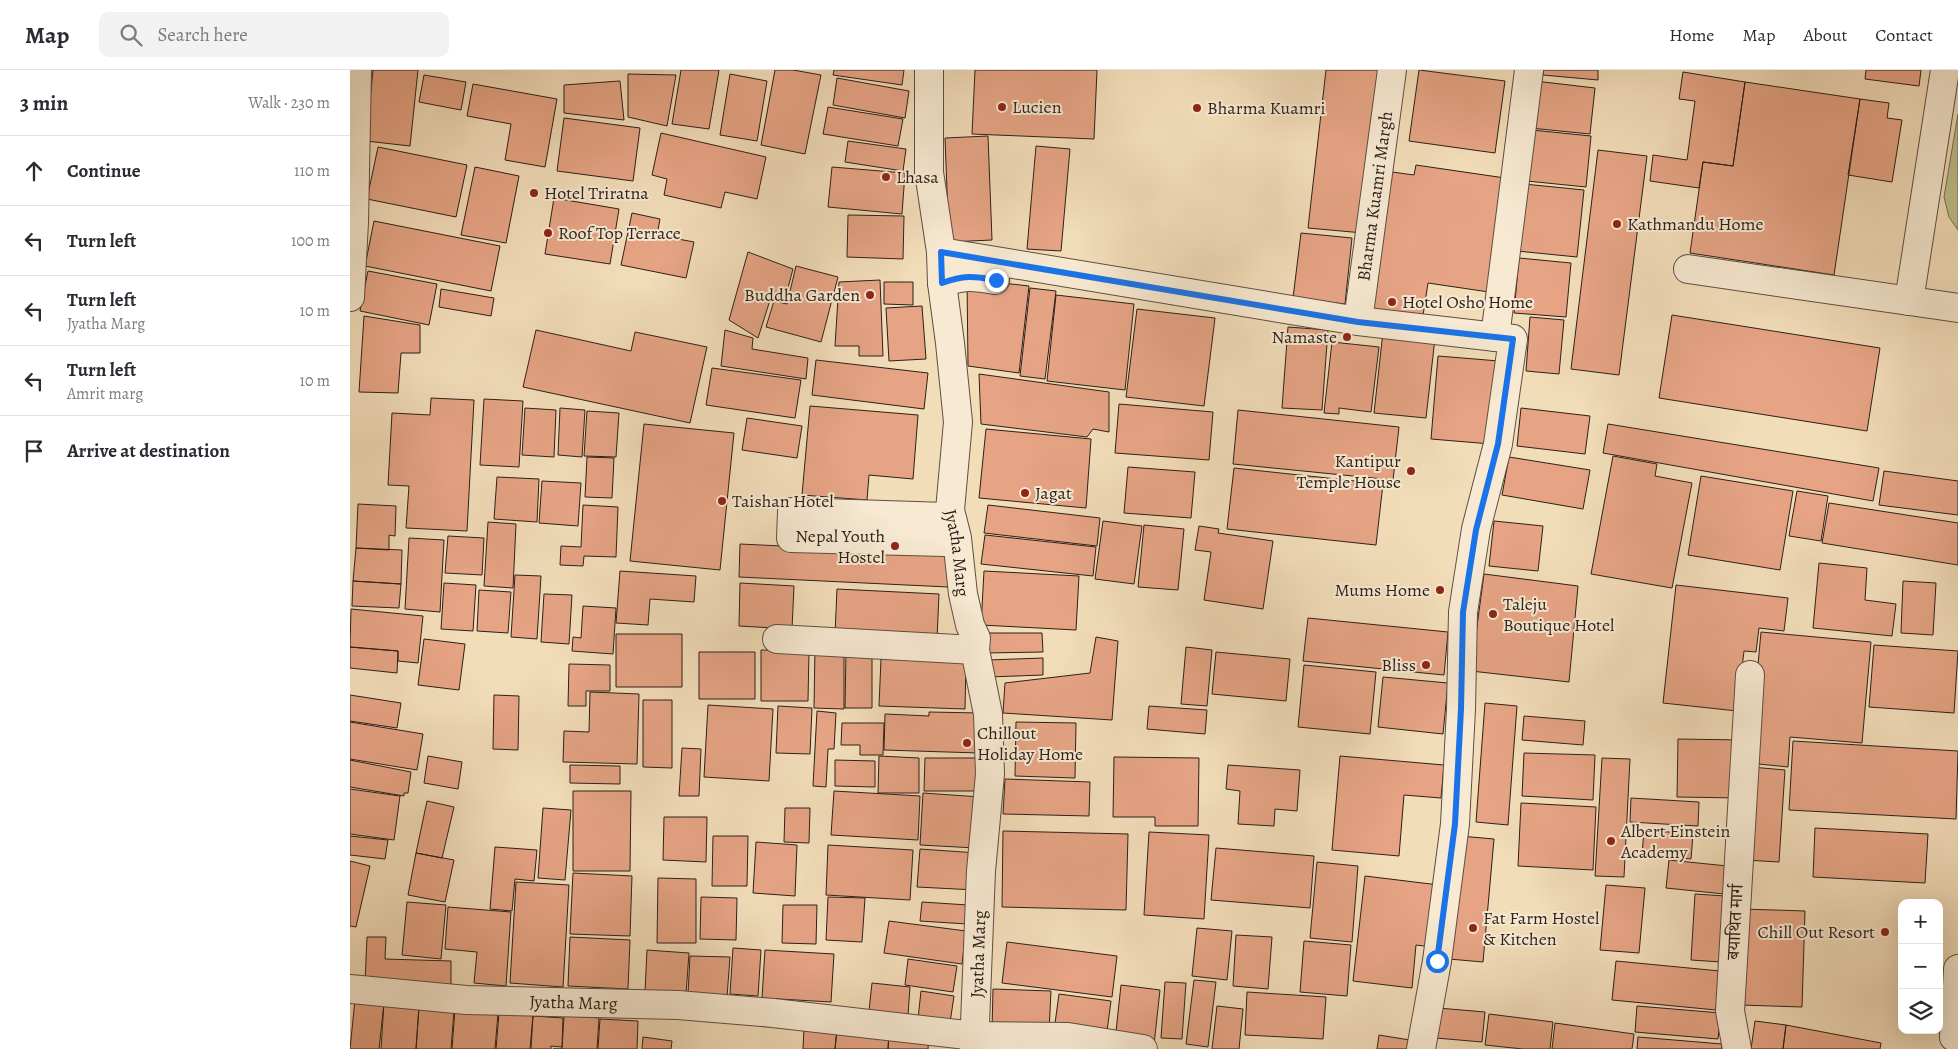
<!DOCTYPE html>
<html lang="en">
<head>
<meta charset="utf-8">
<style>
	:root { --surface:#fff; --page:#f2f2f3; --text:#2b2b33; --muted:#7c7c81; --line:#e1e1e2 }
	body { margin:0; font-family:Alegreya,"Noto Serif Devanagari",serif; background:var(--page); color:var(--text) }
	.controls { position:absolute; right:15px; bottom:15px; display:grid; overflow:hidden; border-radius:10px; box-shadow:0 5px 20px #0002 }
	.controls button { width:45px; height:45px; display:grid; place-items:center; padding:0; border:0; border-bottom:1px solid var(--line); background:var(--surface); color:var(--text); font:25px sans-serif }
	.stop { position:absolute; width:15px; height:15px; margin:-11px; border:4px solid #1a73e8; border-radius:50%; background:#fff }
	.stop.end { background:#1a73e8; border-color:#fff; box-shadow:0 1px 5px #0008 }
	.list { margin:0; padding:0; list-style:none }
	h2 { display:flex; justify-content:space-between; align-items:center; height:65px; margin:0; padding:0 20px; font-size:21px }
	h2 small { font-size:16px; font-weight:400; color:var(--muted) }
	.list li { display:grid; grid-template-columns:32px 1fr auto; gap:15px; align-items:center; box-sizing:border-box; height:70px; padding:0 20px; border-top:1px solid var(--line) }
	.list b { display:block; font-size:19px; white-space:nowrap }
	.list p { margin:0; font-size:16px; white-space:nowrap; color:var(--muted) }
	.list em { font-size:16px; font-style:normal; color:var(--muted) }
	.icon { flex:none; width:28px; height:28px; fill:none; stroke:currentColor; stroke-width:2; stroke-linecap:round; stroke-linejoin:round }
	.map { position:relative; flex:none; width:1608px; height:979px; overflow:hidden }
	header { display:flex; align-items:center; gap:30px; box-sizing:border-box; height:70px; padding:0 25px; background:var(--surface); border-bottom:1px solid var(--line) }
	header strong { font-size:24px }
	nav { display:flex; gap:28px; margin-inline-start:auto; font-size:18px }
	.search { width:350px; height:45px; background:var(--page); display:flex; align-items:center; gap:12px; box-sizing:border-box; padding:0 18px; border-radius:10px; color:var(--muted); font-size:19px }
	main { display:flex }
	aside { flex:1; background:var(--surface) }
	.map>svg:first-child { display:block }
	.green { fill:#bdc08d; stroke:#757053 }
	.building { fill:#e6a485; stroke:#2d1f19 }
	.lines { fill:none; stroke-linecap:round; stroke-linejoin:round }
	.minor-casing { stroke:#5e4e41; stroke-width:30 }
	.minor { stroke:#f7e9d2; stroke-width:28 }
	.route { stroke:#1a73e8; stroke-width:6 }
	.poi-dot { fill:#8f2418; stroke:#f7e9d2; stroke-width:2 }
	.labels { text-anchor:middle; stroke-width:4; stroke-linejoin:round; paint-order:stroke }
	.poi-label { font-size:18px; fill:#2d1f19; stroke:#f7e9d2; text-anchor:start }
	.street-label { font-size:18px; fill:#2d1f19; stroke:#f7e9d2 }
</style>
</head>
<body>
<header>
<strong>Map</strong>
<div class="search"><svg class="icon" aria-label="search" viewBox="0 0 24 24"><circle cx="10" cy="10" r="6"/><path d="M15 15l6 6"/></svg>Search here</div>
<nav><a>Home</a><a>Map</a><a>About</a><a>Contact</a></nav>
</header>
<main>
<aside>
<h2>3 min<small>Walk · 230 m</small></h2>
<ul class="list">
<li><svg class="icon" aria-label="ahead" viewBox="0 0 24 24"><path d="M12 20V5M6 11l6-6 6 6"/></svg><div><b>Continue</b></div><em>110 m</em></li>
<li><svg class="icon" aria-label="left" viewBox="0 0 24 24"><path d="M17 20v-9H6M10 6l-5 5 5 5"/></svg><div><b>Turn left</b></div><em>100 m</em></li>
<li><svg class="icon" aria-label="left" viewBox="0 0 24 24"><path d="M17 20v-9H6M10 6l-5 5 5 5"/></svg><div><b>Turn left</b><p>Jyatha Marg</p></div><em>10 m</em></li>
<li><svg class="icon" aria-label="left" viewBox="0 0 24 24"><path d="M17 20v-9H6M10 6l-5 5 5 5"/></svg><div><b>Turn left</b><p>Amrit marg</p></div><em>10 m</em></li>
<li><svg class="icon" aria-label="arrive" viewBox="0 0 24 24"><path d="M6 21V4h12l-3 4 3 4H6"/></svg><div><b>Arrive at destination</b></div></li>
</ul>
</aside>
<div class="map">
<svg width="1608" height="979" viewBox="0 0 1608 979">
	<rect width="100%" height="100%" fill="#f2ddb9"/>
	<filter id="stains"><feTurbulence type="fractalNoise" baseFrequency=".004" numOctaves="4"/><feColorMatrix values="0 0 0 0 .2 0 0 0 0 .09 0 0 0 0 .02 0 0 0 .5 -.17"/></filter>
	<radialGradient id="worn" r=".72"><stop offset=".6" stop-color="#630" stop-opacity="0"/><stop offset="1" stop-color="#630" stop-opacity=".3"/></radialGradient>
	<path class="green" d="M1608 44V160L1599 147 1594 127Z"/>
	<path class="building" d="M23 0H68L60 76 16 71Z
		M331 0H369L359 59 322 54Z
		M425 0H443L471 5 455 84 411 75Z
		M484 0H554L552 15 483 5Z
		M625 0H747L744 69 622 64Z
		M976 0H1031L1013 163 958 158Z
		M1069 0 1155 11 1145 83 1059 71Z
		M1193 0H1248V10L1193 5Z
		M1516 0H1571L1569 16 1515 9Z
		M1333 2 1395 12 1383 96 1353 92 1349 118 1300 111 1303 85 1337 90 1345 31 1329 29Z
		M278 4 326 5 317 56 278 47Z
		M380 4 417 11 407 71 370 65Z
		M74 5 116 12 111 40 69 32Z
		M487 8 559 21 555 48 483 35Z
		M270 11 274 50 214 43V15Z
		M1185 11 1245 18 1240 64 1180 58Z
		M1395 12 1510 29 1484 205 1340 183 1353 92 1383 96Z
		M123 14 207 29 195 97 155 90 161 54 117 46Z
		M1510 29 1539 33 1537 48 1552 50 1542 112 1498 105Z
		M478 37 553 49 548 76 473 64Z
		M214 48 290 58 283 111 207 101Z
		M1182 60 1241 66 1236 117 1177 111Z
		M311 63 416 87 407 129 375 122 371 138 314 125 317 109 302 105Z
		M638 66 642 170 599 172 595 68Z
		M498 71 556 79 553 101 495 92Z
		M686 76 720 79 711 181 677 179Z
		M28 77 117 95 106 147 17 129Z
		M1248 80 1297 86 1269 305 1221 299Z
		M1066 95 1155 108 1139 222 1078 213 1072 252 1021 245 1042 102 1064 105Z
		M125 97 169 106 156 173 111 165Z
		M482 97 555 103 552 144 478 137Z
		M1174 114 1234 120 1227 187 1167 181Z
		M204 128 269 139 260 194 195 184Z
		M282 143 310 149 307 165 344 172 336 208 271 195Z
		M498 145 554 146 553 189 497 187Z
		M24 151 150 176 141 221 15 196Z
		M951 163 1002 168 995 234 943 228Z
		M398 182 443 199 435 229 421 227 408 268 379 250Z
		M1169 188 1221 193 1216 247 1164 243Z
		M446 196 488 207 471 272 416 257 424 231 437 234Z
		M18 201 87 214 79 255 10 241Z
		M617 209 679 216 669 303 618 296Z
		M530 210 533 286H509V276H485L489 212Z
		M534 212H563V235L534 234Z
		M680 218 706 221 695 309 670 306Z
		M91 219 144 228 141 246 89 237Z
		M706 225 784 234 775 320 697 311Z
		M572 236 576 289 539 291 536 238Z
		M787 239 865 248 854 336 776 327Z
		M1322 245 1530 278 1517 361 1309 328Z
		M14 246 70 255V283H51L48 323 9 322Z
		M1180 247 1214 250 1209 304 1176 301Z
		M938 257 978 260 972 340 932 338Z
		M186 260 281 281 285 262 357 277 340 353 173 317Z
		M375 260 403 268 402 279 458 288 456 309 371 296Z
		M1033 262 1085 268 1076 348 1024 343Z
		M982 272 1029 277 1021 342 989 338V344L974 343Z
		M1088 286 1149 291 1141 374 1081 369Z
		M466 290 578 303 574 339 462 325Z
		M362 298 451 310 445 348 356 335Z
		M629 304 759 322V362L743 359 737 367 631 354Z
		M81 328 124 330 117 461 56 458 59 416 38 415 42 343 80 345Z
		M134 329 173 331 169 397 130 395Z
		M769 334 863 342 859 390 765 383Z
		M460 336 568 345 563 409 519 405 517 430 452 425Z
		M175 338 206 340 204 387 172 385Z
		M210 338 235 340 232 387 208 385Z
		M1171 338 1240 346 1235 384 1167 376Z
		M888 340 1049 357 1043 410 883 394Z
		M237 341 269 343 266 387 234 386Z
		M397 348 452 356 447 388 392 380Z
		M294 354 384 363 370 500 280 491Z
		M1258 354 1529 398 1523 431 1253 383Z
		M636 359 741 369 736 438 629 428Z
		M1263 386 1307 394 1305 406 1342 413 1322 518 1241 504Z
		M237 387 264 388 262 428 235 427Z
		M1159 387 1240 400 1233 439 1152 425Z
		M778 397 845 402 841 448 774 443Z
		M884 398 1033 414 1026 475 877 459Z
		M1534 401 1608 411V445L1529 435Z
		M1351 406 1443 421 1430 500 1338 485Z
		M147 407 189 409 187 452 144 449Z
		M192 411 231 413 228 456 189 453Z
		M1447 421 1478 426 1471 471 1439 466Z
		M1479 433 1608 453V495L1472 473Z
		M8 434 46 436 45 466 39 465V480L6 478Z
		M233 435 268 437 266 487 234 486 233 496 210 495 211 476 231 477Z
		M638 435 750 448 747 476 634 463Z
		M753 451 792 456 784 514 745 509Z
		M1144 451 1193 456 1188 501 1139 496Z
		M138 452 166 454 163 518 134 516Z
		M794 455 834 459 828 520 788 517Z
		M849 456 869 459 868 463 923 471 913 539 854 530 861 482 845 480Z
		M635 465 746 477 743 506 631 494Z
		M98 466 134 468 132 505 95 503Z
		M59 468 94 470 90 542 55 539Z
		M390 474 600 484 598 517 389 507Z
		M6 478 52 480 51 514 3 511Z
		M1469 493 1517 498 1515 530 1546 534 1542 566 1463 558Z
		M270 501 346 506 344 532 300 529 298 555 266 553Z
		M634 501 729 506 726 560 631 555Z
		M1134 504 1228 516 1219 612 1121 601Z
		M165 505 191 506 187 569 161 567Z
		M3 511 51 514 49 538 2 536Z
		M1553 511 1586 513 1583 565 1551 563Z
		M94 513 126 515 123 561 91 559Z
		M390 513 444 516 442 559 389 556Z
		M1326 515 1438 528 1434 561 1409 558 1406 582 1394 581 1387 641 1313 633Z
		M487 519 589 524 587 569 485 564Z
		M129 520 161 522 158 563 127 561Z
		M194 524 222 525 219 574 191 572Z
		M233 536 266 538 263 584 222 581 223 567 231 568Z
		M1 539 73 546 68 593 48 591V581L0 577Z
		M958 548 1098 562 1094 605 953 591Z
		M1411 562 1521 572 1512 673 1440 667 1438 697 1399 693Z
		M636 563H692L693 582 636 583Z
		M266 564H332V617H266Z
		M746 567 768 571 762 650 653 643 655 613 740 603Z
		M74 569 115 574 109 620 68 615Z
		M1524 575 1608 581 1604 643 1519 637Z
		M0 577 48 581 47 603 0 598Z
		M836 577 862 580 857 636 831 634Z
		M465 578H494V639L464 638Z
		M411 580 459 581 458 631H411Z
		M349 582H405V629H349Z
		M496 582H522V638H495Z
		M866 582 940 589 936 631 862 624Z
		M693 588V605L638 607V590Z
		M531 589 616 591 615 639 529 636Z
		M219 594 260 595V621H236V636H218Z
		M954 595 1026 602 1020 664 948 657Z
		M1033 607 1098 613 1093 664 1028 657Z
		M240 622 289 624 287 694 213 692 214 661 239 662Z
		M0 625 51 633 47 658 0 651Z
		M144 625 169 626 168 680 143 679Z
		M293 630H322V698L293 697Z
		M1135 633 1167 636 1158 755 1126 752Z
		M358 635 423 639 419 711 354 707Z
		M428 636 462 638 460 684 426 683Z
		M799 636 857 640 855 664 797 659Z
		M467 641 486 643 484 679H478L476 717 463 716Z
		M579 642 630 643 629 683 534 680 535 644 579 646Z
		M1174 646 1235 651 1233 675 1172 670Z
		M0 652 73 664 67 700 0 689Z
		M666 652 726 653 725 708 665 706Z
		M492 653H534L533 685H510V675H491Z
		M1328 669 1392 670 1391 728 1327 727Z
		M1443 671 1608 681 1606 749 1439 740Z
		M332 678 351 679 349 726H329Z
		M1174 683 1245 685 1243 730 1172 726Z
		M78 686 112 692 108 719 74 713Z
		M529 686 569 688V723H528Z
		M990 686 1094 695 1091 728 1054 725 1049 786 982 780Z
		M764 687 849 688 848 756H805V747H763Z
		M575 688H628L627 721H574Z
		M1252 688 1280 689 1274 807 1245 806Z
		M0 690 61 702 58 723H54V726L0 717Z
		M485 690 525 691V717L485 716Z
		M220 695 270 696V714L220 713Z
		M878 695 950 700 947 741 925 739 924 756 888 754 890 721 876 719Z
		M1401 697 1435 700 1429 792 1395 790Z
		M655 709 740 712 739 746 653 744Z
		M0 719 50 726 44 770 0 764Z
		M223 721H281L280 801H223Z
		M484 721 570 726 568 770 481 765Z
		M573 723 630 727 626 778 570 775Z
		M1281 728 1349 732 1348 756 1280 752Z
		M77 731 104 737 92 788 66 783Z
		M1171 733 1246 737 1243 800 1168 796Z
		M193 738 221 740 215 810 188 808Z
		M435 738H460L459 773 434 772Z
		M314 747H357L356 792 313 790Z
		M1465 758 1578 764 1575 813 1463 807Z
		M1294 760 1343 764 1341 789 1292 785Z
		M653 761 778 764 776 840 652 837Z
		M799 762 859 765 854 849 794 845Z
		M0 766 38 770 35 789 0 785Z
		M363 766H398L397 816H362Z
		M1110 766 1144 769 1133 892 1099 889Z
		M406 772 447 775 445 826 403 823Z
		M478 775 563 780 560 830 476 825Z
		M145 777 187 780 184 811 165 809 162 841 140 839Z
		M866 778 964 786 960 838 861 830Z
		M570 779 628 783 626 820 567 817Z
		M66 783 104 790 95 832 58 825Z
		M1319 790 1387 797 1384 825 1316 818Z
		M0 791 20 796 6 857 0 856Z
		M967 792 1008 796 1002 872 960 868Z
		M223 803 282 806 280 866 220 864Z
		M1015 806 1089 815 1082 877 1066 875 1062 918 1003 911Z
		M308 808 346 809V873H307Z
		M166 812 219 815 213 917 160 913Z
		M1256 815 1295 818 1289 883 1250 880Z
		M1345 824 1375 826 1371 892 1341 890Z
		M351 827 387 828 386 870 350 869Z
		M478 827 515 828 512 872 476 870Z
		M57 832 96 835 91 889 52 885Z
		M572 832 618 835 617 854 570 851Z
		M433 835H467L466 874 432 873Z
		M98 837 161 842 156 916 124 913 127 882 95 879Z
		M1393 839 1455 841 1452 937 1390 935Z
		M539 851 616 861 612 894 534 883Z
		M847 858 882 861 877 910 842 906Z
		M886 865 922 867 918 919 883 916Z
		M17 867H36L35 889 101 891V916L15 913Z
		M220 867 280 870 278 919 218 916Z
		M954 871 1001 875 997 926 950 922Z
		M657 872 767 886 762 927 652 913Z
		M383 878 411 880 408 926 380 924Z
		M297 880 339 883 336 924 295 922Z
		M415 880 484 884 481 932 412 928Z
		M340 886 380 887 377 927 338 924Z
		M558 889 607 896 603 922 555 915Z
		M1266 891 1370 901 1366 940 1262 930Z
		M844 910 866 912 858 977 836 974Z
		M815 912 836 913 832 969 811 968Z
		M522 913 560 917 558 945 519 941Z
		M771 915 810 920 804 975 765 971Z
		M643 919 701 921 699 962 642 960Z
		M571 921 604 926 600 953 568 949Z
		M897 922 976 927 973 969 895 965Z
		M709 924 761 931 756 969 704 961Z
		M5 930 34 933 29 979H0Z
		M34 933 69 937 66 979H31Z
		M867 936 893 939 889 979H862Z
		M1287 936 1371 943 1368 969 1285 962Z
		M69 937 104 941 101 979H66Z
		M1088 938 1135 942 1132 972 1086 968Z
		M105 939 148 943 145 979H102Z
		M149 943 183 945 180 979H146Z
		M1139 944 1203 952 1200 979H1173L1135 975Z
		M214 945 249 948 247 979H203H212Z
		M183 946 213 948 212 977 201 976V979H181Z
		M250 949 288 951 287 979H248Z
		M1405 951 1436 955 1433 979H1401Z
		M1205 953 1284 964 1282 979H1202Z
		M1436 955 1531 973 1530 979H1433Z
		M454 957 487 959 485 979H453Z
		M487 959 539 963 538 979H485Z
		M539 963 579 965 578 979H538Z
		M1029 965 1066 971 1065 979H1027Z
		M293 967 322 971 321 979H292Z
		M1288 967 1372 974V979H1287Z"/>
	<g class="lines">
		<defs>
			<g id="minor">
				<path id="s1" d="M579 0V102L591 182 592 213 600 273 608 352 600 440 607 468 613 524 620 555 626 568 625 580 638 644 640 704 631 801 624 979"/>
				<path d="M591 182 1008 251 1163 269 1148 374 1126 459 1113 542 1111 639 1105 754 1087 891 1071 979"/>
				<path d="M1338 199 1608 238"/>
				<path d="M592 213C613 205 623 206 645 210"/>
				<path d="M0 227 4 152 7 0"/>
				<path d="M1559 231 1595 0"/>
				<path id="s2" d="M1008 251 1042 0"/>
				<path d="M1145 267 1179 0"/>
				<path d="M599 461 595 472 441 468 442 442 596 447 599 461 605 466"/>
				<path d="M427 569 625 580"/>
				<path d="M1608 899 1604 967 1608 969"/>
				<path id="s3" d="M0 919 116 930 328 935 423 943 625 966 718 967 793 979"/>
				<path d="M1387 979 1380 941 1400 605"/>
			</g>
		</defs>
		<use href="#minor" class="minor-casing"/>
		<use href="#minor" class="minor"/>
	</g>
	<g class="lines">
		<path class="route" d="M646 210C624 206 613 205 592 213L591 182 1008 252 1163 269 1148 374 1126 460 1113 542 1111 639 1105 754 1087 891"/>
	</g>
	<g class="poi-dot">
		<circle cx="652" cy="37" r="5"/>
		<circle cx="847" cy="38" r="5"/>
		<circle cx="536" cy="107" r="5"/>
		<circle cx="184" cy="123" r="5"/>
		<circle cx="1267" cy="154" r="5"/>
		<circle cx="198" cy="163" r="5"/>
		<circle cx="520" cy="225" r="5"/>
		<circle cx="1042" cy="232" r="5"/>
		<circle cx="997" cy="267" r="5"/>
		<circle cx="1061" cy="401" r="5"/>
		<circle cx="675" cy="423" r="5"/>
		<circle cx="372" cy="431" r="5"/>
		<circle cx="545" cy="476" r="5"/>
		<circle cx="1090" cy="520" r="5"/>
		<circle cx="1143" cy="544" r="5"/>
		<circle cx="1076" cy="595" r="5"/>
		<circle cx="617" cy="673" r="5"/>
		<circle cx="1261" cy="771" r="5"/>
		<circle cx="1123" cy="858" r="5"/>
		<circle cx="1535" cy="862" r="5"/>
	</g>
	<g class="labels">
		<g class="poi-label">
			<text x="662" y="43">Lucien</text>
			<text x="857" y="44">Bharma Kuamri</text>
			<text x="546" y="113">Lhasa</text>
			<text x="194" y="129">Hotel Triratna</text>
			<text x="1277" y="160">Kathmandu Home</text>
			<text x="208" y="169">Roof Top Terrace</text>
			<text x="510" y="231" text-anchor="end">Buddha Garden</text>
			<text x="1052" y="238">Hotel Osho Home</text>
			<text x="987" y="273" text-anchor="end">Namaste</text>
			<text x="1051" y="397" text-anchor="end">Kantipur<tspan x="1051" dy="21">Temple House</tspan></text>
			<text x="685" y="429">Jagat</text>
			<text x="382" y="437">Taishan Hotel</text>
			<text x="535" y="472" text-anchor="end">Nepal Youth<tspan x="535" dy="21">Hostel</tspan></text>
			<text x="1080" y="526" text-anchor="end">Mums Home</text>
			<text x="1153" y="540">Taleju<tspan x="1153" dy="21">Boutique Hotel</tspan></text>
			<text x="1066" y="601" text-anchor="end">Bliss</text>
			<text x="627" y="669">Chillout<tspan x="627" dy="21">Holiday Home</tspan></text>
			<text x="1271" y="767">Albert Einstein<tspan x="1271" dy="21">Academy</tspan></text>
			<text x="1133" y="854">Fat Farm Hostel<tspan x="1133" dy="21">&amp; Kitchen</tspan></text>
			<text x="1525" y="868" text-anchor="end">Chill Out Resort</text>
		</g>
		<g class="street-label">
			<text dy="6" stroke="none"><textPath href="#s2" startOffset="126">Bharma Kuamri Margh</textPath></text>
			<text dy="6" stroke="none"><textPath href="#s1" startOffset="486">Jyatha Marg</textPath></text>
			<text transform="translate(1385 852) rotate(-87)" y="6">बयाथित मार्ग</text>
			<text transform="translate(628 884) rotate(-88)" y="6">Jyatha Marg</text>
			<text dy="6" stroke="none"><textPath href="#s3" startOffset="224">Jyatha Marg</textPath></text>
		</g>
	</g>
	<rect width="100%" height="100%" filter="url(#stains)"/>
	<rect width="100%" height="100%" fill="url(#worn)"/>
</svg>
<div class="controls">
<button>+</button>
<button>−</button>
<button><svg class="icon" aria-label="layers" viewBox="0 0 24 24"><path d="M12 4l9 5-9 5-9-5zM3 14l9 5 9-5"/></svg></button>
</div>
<div class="stop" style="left:1087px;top:891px"></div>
<div class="stop end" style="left:646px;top:210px"></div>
</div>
</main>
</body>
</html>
